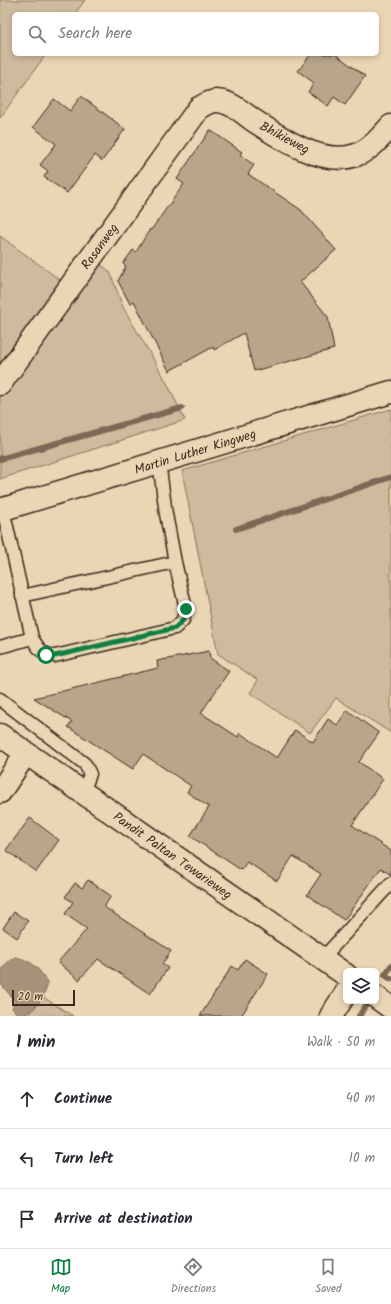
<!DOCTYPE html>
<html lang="en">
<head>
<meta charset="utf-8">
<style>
	:root { --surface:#fff; --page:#f2f2f3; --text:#2b2b33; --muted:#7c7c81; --line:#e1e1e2; --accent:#0b8043 }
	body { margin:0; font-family:Kalam,sans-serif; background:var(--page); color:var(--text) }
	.controls { position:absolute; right:12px; bottom:12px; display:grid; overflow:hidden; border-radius:6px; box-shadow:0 2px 6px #0003 }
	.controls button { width:36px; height:36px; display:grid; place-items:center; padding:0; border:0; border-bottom:1px solid var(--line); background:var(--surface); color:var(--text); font:20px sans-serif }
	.scale { position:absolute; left:12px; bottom:10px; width:63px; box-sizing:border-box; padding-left:4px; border:2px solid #3b2a1e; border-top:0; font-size:11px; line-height:14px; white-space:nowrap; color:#3b2a1e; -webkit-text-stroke:3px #ead6b4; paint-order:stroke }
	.stop { position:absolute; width:12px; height:12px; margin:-9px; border:3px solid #0b8043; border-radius:50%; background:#fff }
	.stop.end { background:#0b8043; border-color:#fff; box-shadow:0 1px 4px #0008 }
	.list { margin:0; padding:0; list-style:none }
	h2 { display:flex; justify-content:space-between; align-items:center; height:52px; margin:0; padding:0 16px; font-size:17px }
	h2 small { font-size:13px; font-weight:400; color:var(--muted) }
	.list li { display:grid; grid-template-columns:26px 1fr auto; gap:12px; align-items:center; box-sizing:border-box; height:60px; padding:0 16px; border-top:1px solid var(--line) }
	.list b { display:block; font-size:15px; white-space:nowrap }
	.list em { font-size:13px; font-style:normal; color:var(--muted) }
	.icon { flex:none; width:22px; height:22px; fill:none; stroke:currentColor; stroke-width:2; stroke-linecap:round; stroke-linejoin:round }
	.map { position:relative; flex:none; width:391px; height:1016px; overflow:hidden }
	.search { position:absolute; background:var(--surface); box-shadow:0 2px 6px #0003; left:12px; right:12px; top:12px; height:44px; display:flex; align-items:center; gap:10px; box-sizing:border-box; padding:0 14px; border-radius:6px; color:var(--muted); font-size:15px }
	.sheet { height:232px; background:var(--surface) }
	nav { display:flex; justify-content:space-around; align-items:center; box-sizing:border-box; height:56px; border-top:1px solid var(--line); background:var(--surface); font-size:11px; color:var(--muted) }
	nav a { display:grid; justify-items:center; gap:2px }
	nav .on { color:var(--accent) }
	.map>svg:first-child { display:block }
	.green { fill:#ceba9c; stroke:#84725d }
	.water { fill:#a69279; stroke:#7b6855 }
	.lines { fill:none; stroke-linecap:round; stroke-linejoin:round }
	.stream { stroke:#7b6855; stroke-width:6 }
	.building { fill:#b9a68a; stroke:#3b2a1e }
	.service-casing { stroke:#3b2a1e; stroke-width:15 }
	.minor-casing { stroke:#3b2a1e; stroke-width:25 }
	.primary-casing { stroke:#3b2a1e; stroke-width:25 }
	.service { stroke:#ead6b4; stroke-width:12 }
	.minor { stroke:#ead6b4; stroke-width:22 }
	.primary { stroke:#ead6b4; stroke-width:22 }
	.route { stroke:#0b8043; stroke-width:5 }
	.labels { text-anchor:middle; stroke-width:3; stroke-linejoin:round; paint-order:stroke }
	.street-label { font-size:13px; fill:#3b2a1e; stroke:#ead6b4 }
</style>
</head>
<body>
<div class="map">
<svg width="391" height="1016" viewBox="0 0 391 1016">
	<rect width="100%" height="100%" fill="#ead6b4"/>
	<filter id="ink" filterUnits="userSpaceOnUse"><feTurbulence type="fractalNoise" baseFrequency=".025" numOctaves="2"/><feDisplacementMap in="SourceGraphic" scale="8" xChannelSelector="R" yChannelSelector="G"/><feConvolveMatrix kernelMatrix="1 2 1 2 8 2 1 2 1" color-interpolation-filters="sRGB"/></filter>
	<g filter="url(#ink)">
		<path class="green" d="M0 0H85L75 14H14V54H46L0 118Z
			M0 236 63 282 0 371Z
			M96 264 103 266 110 272 123 307 166 381 185 420 0 479V394Z
			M391 409V733L336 698 310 733 250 693 258 680 218 654 182 471Z
			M43 997 73 1016H28Z"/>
		<path class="water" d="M15 957C32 960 40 969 48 984 43 999 37 1007 23 1016L17 1014 12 1008 15 1001 0 983C0 969 3 965 15 957Z"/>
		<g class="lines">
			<path class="stream" d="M0 459 182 408
				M236 529 391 477
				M391 966 385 975 391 979
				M359 1016 365 1007"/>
		</g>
		<path class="building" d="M311 54H335L365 76 345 105 334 97 328 106 308 92 314 83 298 71Z
			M81 96 125 129 102 161 95 155 67 193 44 177 48 171 40 165 56 144 33 127 54 99 70 111Z
			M210 130 242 152 240 155 254 165 248 174 301 210 336 250 300 282 328 317 334 349 254 371 244 333 214 350 213 347 169 371 134 301 130 304 118 281 126 266 123 264 133 250 136 252 150 229 151 230 184 184 177 179Z
			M209 651 210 658 229 671 201 713 238 737 240 733 277 758 295 730 313 742 328 719 337 725 347 710 379 733 359 762 383 779 352 825 391 851V875L381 868 344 920 307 895 321 874 293 856 277 881 247 862 241 870 190 836 209 807 187 792 191 786 143 754 133 769 68 727 72 722 34 698 158 668 157 661Z
			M30 818 59 840 36 872 6 850Z
			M88 880 111 896 104 907 171 951 162 964 168 968 150 994 98 959 79 980 58 962 87 929 65 914 73 902 65 897 75 883 82 888Z
			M14 912 28 921 17 938 3 928Z
			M245 959 268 974 241 1016H200L232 966 238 970Z"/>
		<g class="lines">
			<defs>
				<path id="service" d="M3 509 32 638C39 649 41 654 55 656L175 628 183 620 186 609 175 562 166 514 159 462
					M22 596 175 562
					M0 647 32 638
					M0 699 85 764 90 774 87 782 81 791
					M322 959 391 883"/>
				<path id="minor" d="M0 384 199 108C203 106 210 101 216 101 230 101 242 112 253 120 280 138 323 167 356 155 370 150 381 137 391 126
					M0 735 346 975
					M0 792 26 753
					M376 997 391 1008
					M331 1016 346 993"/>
				<path id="primary" d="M0 510 391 392"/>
			</defs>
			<use href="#service" class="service-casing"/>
			<use href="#minor" class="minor-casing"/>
			<use href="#primary" class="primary-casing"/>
			<use href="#service" class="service"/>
			<use href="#minor" class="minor"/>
			<use href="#primary" class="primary"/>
		</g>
	</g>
	<g class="lines" filter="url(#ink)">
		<path class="route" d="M46 655 55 656 175 628 183 620 186 609"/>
	</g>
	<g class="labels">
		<g class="street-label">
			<text transform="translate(285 137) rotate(28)" y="5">Bhikieweg</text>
			<text transform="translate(99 246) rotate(-54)" y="5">Rosanweg</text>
			<text transform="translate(195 451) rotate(-17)" y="5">Martin Luther Kingweg</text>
			<text transform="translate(173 855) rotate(35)" y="5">Pandit Paltan Tewarieweg</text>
		</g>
	</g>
</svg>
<div class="controls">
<button><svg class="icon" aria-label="layers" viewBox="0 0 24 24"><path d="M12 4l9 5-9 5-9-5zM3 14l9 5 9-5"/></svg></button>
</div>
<div class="scale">20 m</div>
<div class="stop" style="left:46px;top:655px"></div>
<div class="stop end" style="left:186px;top:609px"></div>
<div class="search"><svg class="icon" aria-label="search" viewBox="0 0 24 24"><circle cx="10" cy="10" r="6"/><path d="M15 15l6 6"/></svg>Search here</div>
</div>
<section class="sheet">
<h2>1 min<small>Walk · 50 m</small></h2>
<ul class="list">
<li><svg class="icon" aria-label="ahead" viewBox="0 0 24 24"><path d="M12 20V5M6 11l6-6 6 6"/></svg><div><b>Continue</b></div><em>40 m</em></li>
<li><svg class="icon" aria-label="left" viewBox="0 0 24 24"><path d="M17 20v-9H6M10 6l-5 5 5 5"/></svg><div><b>Turn left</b></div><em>10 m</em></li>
<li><svg class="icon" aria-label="arrive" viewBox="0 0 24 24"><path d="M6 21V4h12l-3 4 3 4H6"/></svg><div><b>Arrive at destination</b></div></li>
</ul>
</section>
<nav>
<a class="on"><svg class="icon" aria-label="map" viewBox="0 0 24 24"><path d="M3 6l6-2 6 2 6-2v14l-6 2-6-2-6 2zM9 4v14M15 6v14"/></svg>Map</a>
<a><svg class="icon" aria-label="directions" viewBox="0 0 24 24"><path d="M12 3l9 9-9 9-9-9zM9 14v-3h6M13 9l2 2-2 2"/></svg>Directions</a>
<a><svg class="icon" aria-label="saved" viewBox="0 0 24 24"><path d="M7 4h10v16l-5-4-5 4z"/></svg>Saved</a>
</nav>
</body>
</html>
